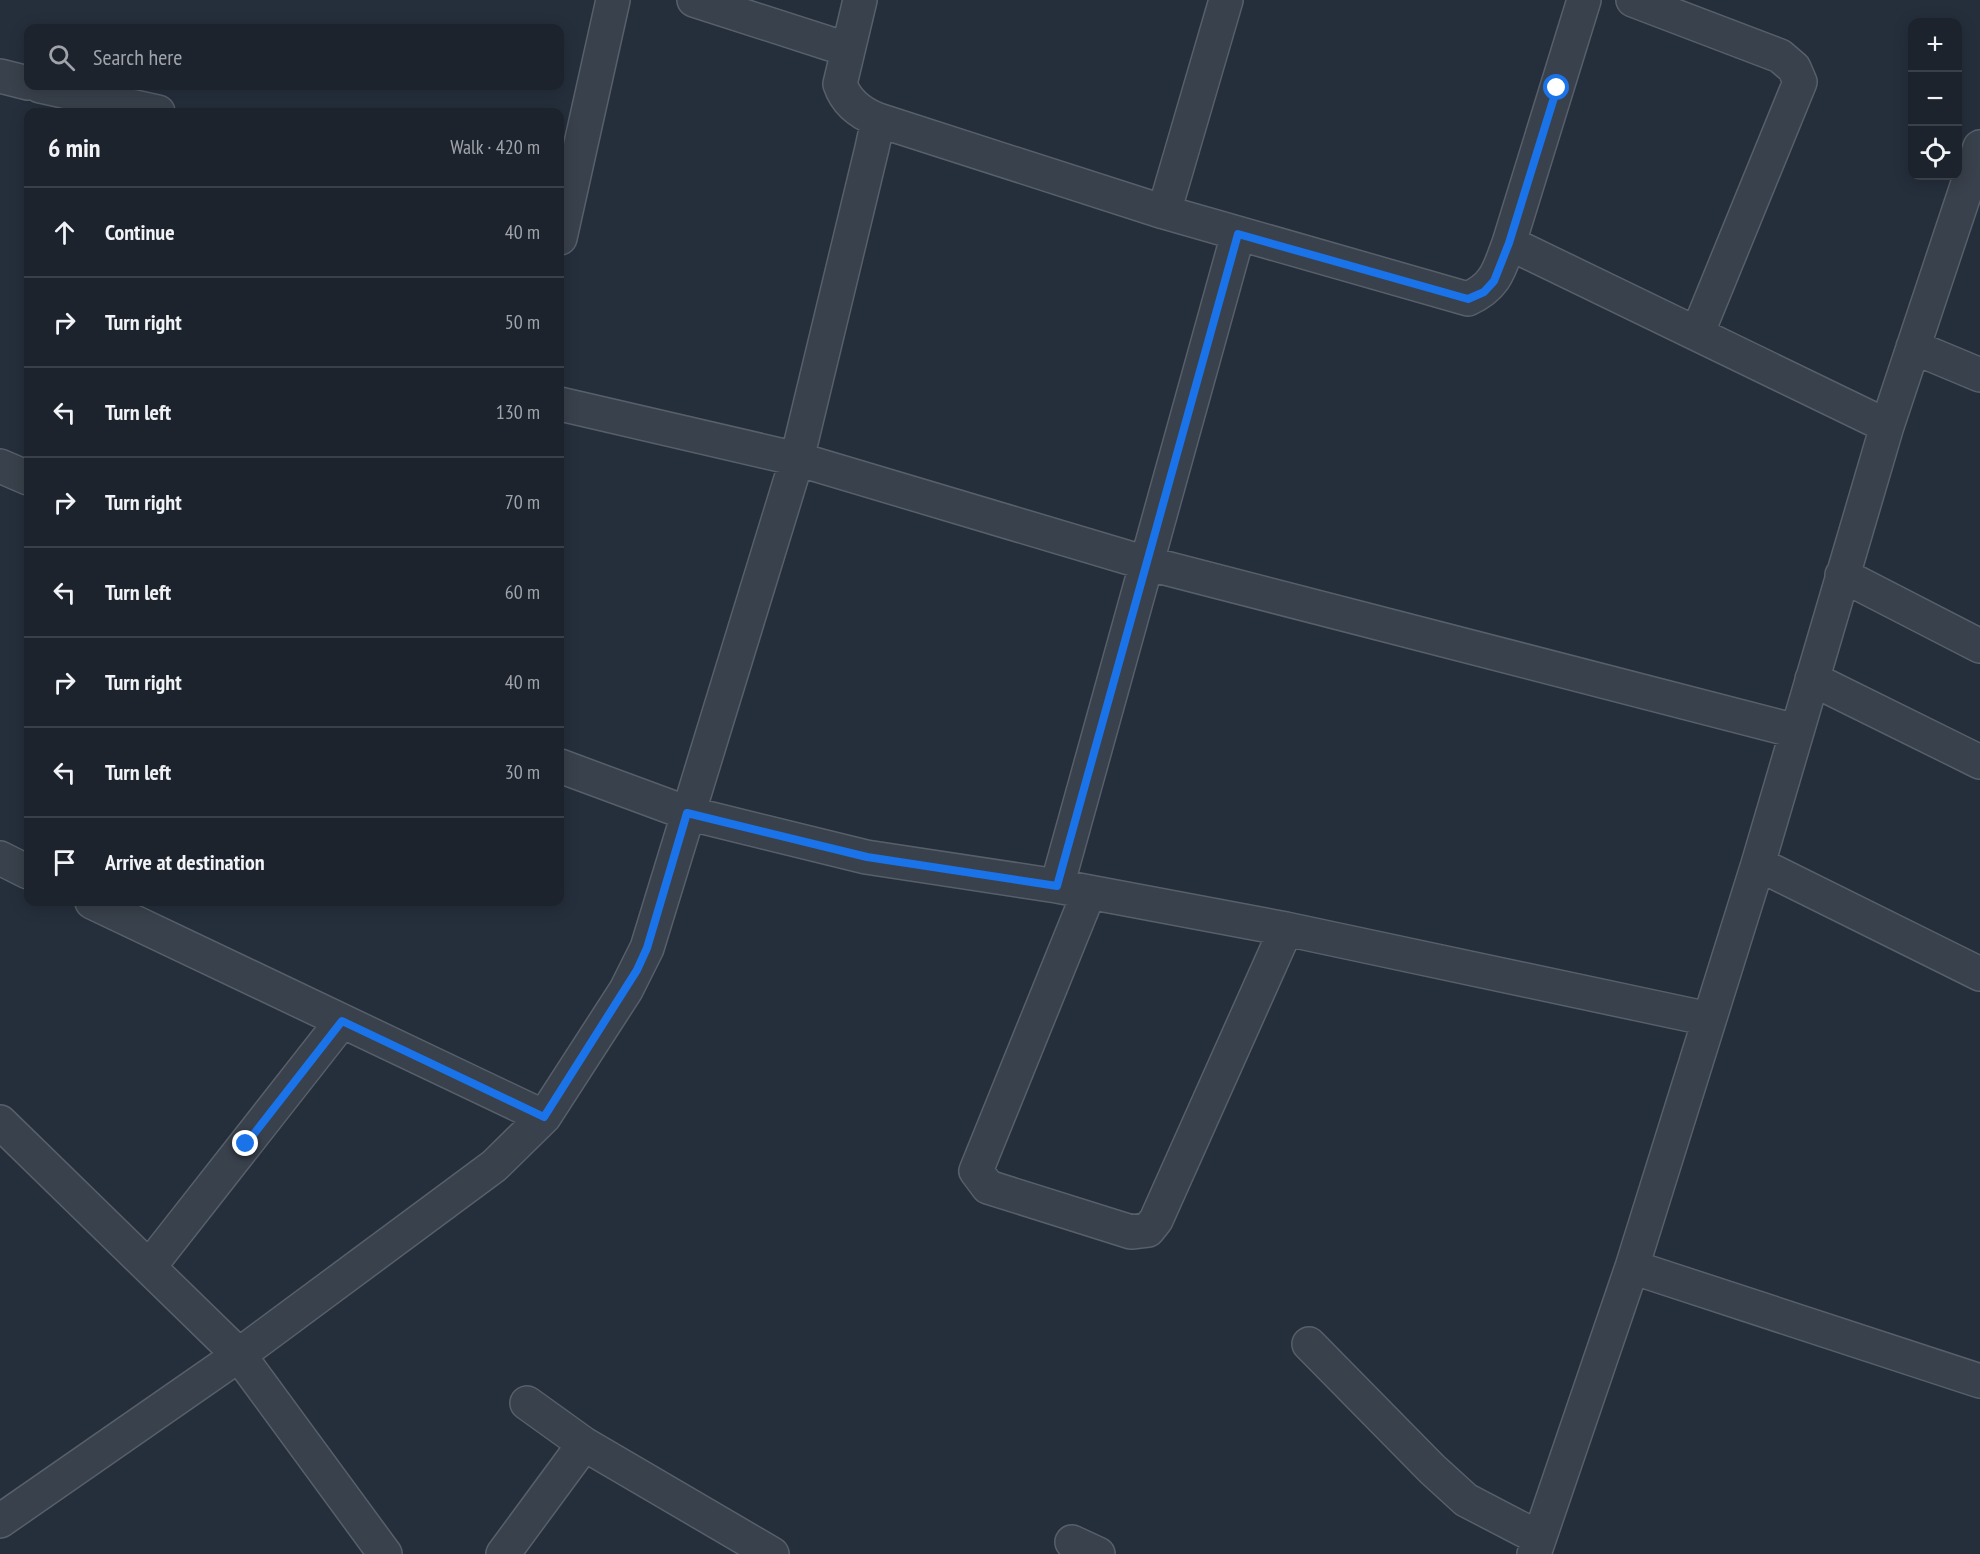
<!DOCTYPE html>
<html lang="en">
<head>
<meta charset="utf-8">
<style>
	:root { --surface:#1c232d; --page:#292f39; --text:#f1f3f6; --muted:#a0a4aa; --line:#3a4049 }
	body { margin:0; font-family:"PT Sans Narrow",sans-serif; background:var(--page); color:var(--text) }
	.controls { position:absolute; right:18px; top:18px; display:grid; overflow:hidden; border-radius:12px; box-shadow:0 3px 15px #0003 }
	.controls button { width:54px; height:54px; display:grid; place-items:center; padding:0; border:0; border-bottom:2px solid var(--line); background:var(--surface); color:var(--text); font:30px sans-serif }
	.stop { position:absolute; width:18px; height:18px; margin:-14px; border:4px solid #1a73e8; border-radius:50%; background:#fff }
	.stop.end { background:#1a73e8; border-color:#fff; box-shadow:0 2px 6px #0008 }
	.list { margin:0; padding:0; list-style:none }
	h2 { display:flex; justify-content:space-between; align-items:center; height:78px; margin:0; padding:0 24px; font-size:26px }
	h2 small { font-size:20px; font-weight:400; color:var(--muted) }
	.list li { display:grid; grid-template-columns:39px 1fr auto; gap:18px; align-items:center; box-sizing:border-box; height:90px; padding:0 24px; border-top:2px solid var(--line) }
	.list b { display:block; font-size:22px; white-space:nowrap }
	.list em { font-size:20px; font-style:normal; color:var(--muted) }
	.icon { flex:none; width:33px; height:33px; fill:none; stroke:currentColor; stroke-width:2; stroke-linecap:round; stroke-linejoin:round }
	.map { position:relative; flex:none; width:1980px; height:1554px; overflow:hidden }
	.search { position:absolute; background:var(--surface); box-shadow:0 3px 15px #0003; left:24px; top:24px; width:540px; height:66px; display:flex; align-items:center; gap:15px; box-sizing:border-box; padding:0 21px; border-radius:12px; color:var(--muted); font-size:22px }
	.panel { position:absolute; background:var(--surface); box-shadow:0 3px 15px #0003; left:24px; top:108px; width:540px; height:798px; border-radius:12px }
	.map>svg:first-child { display:block }
	.lines { fill:none; stroke-linecap:round; stroke-linejoin:round }
	.minor-casing { stroke:#575f6a; stroke-width:36 }
	.minor { stroke:#39414c; stroke-width:33 }
	.route { stroke:#1a73e8; stroke-width:8 }
</style>
</head>
<body>
<div class="map">
<svg width="1980" height="1554" viewBox="0 0 1980 1554">
	<rect width="100%" height="100%" fill="#252f3c"/>
	<g class="lines">
		<defs>
			<path id="minor" d="M694 0 846 49
				M1633 0 1780 56 1794 68 1800 82 1697 334
				M0 76 28 83
				M40 86 158 112
				M878 120 1164 212 1468 299C1496 286 1499 270 1509 243L1584 0
				M1164 212 1226 0
				M560 238 613 0
				M1509 243 1887 426
				M1913 347 1980 375
				M560 404 797 459 1146 563 1796 731
				M0 466 28 478
				M1842 575 1980 646
				M1812 679 1980 762
				M560 766 687 813 866 857 1057 886 1286 929 1709 1019
				M0 858 28 872
				M1758 864 1980 974
				M1057 886 1238 234
				M1089 892 976 1171 988 1187 1131 1232 1148 1230 1156 1220 1286 929
				M92 902 544 1117
				M0 1122 239 1355 385 1554
				M149 1267 342 1021
				M1632 1267 1980 1381
				M1309 1344 1432 1469 1466 1500 1539 1538
				M527 1403 584 1444 772 1554
				M0 1521 239 1355 494 1166 544 1117 626 990 647 948 797 459 872 148 878 120C860 113 846 102 840 84L860 0
				M1072 1542 1098 1554
				M503 1554 584 1444
				M1534 1554 1632 1267 1758 864 1887 426 1980 147"/>
		</defs>
		<use href="#minor" class="minor-casing"/>
		<use href="#minor" class="minor"/>
	</g>
	<g class="lines">
		<path class="route" d="M246 1144 342 1021 544 1117 637 970 647 948 687 813 867 857 1057 886 1238 234 1468 299 1484 292 1494 281 1509 243 1557 88"/>
	</g>
</svg>
<div class="controls">
<button>+</button>
<button>−</button>
<button><svg class="icon" aria-label="locate" viewBox="0 0 24 24"><circle cx="12" cy="12" r="6"/><path d="M12 2v4M12 18v4M2 12h4M18 12h4"/></svg></button>
</div>
<div class="stop" style="left:1557px;top:88px"></div>
<div class="stop end" style="left:246px;top:1144px"></div>
<div class="search"><svg class="icon" aria-label="search" viewBox="0 0 24 24"><circle cx="10" cy="10" r="6"/><path d="M15 15l6 6"/></svg>Search here</div>
<section class="panel">
<h2>6 min<small>Walk · 420 m</small></h2>
<ul class="list">
<li><svg class="icon" aria-label="ahead" viewBox="0 0 24 24"><path d="M12 20V5M6 11l6-6 6 6"/></svg><div><b>Continue</b></div><em>40 m</em></li>
<li><svg class="icon" aria-label="right" viewBox="0 0 24 24"><path d="M7 20v-9h11M14 6l5 5-5 5"/></svg><div><b>Turn right</b></div><em>50 m</em></li>
<li><svg class="icon" aria-label="left" viewBox="0 0 24 24"><path d="M17 20v-9H6M10 6l-5 5 5 5"/></svg><div><b>Turn left</b></div><em>130 m</em></li>
<li><svg class="icon" aria-label="right" viewBox="0 0 24 24"><path d="M7 20v-9h11M14 6l5 5-5 5"/></svg><div><b>Turn right</b></div><em>70 m</em></li>
<li><svg class="icon" aria-label="left" viewBox="0 0 24 24"><path d="M17 20v-9H6M10 6l-5 5 5 5"/></svg><div><b>Turn left</b></div><em>60 m</em></li>
<li><svg class="icon" aria-label="right" viewBox="0 0 24 24"><path d="M7 20v-9h11M14 6l5 5-5 5"/></svg><div><b>Turn right</b></div><em>40 m</em></li>
<li><svg class="icon" aria-label="left" viewBox="0 0 24 24"><path d="M17 20v-9H6M10 6l-5 5 5 5"/></svg><div><b>Turn left</b></div><em>30 m</em></li>
<li><svg class="icon" aria-label="arrive" viewBox="0 0 24 24"><path d="M6 21V4h12l-3 4 3 4H6"/></svg><div><b>Arrive at destination</b></div></li>
</ul>
</section>
</div>
</body>
</html>
